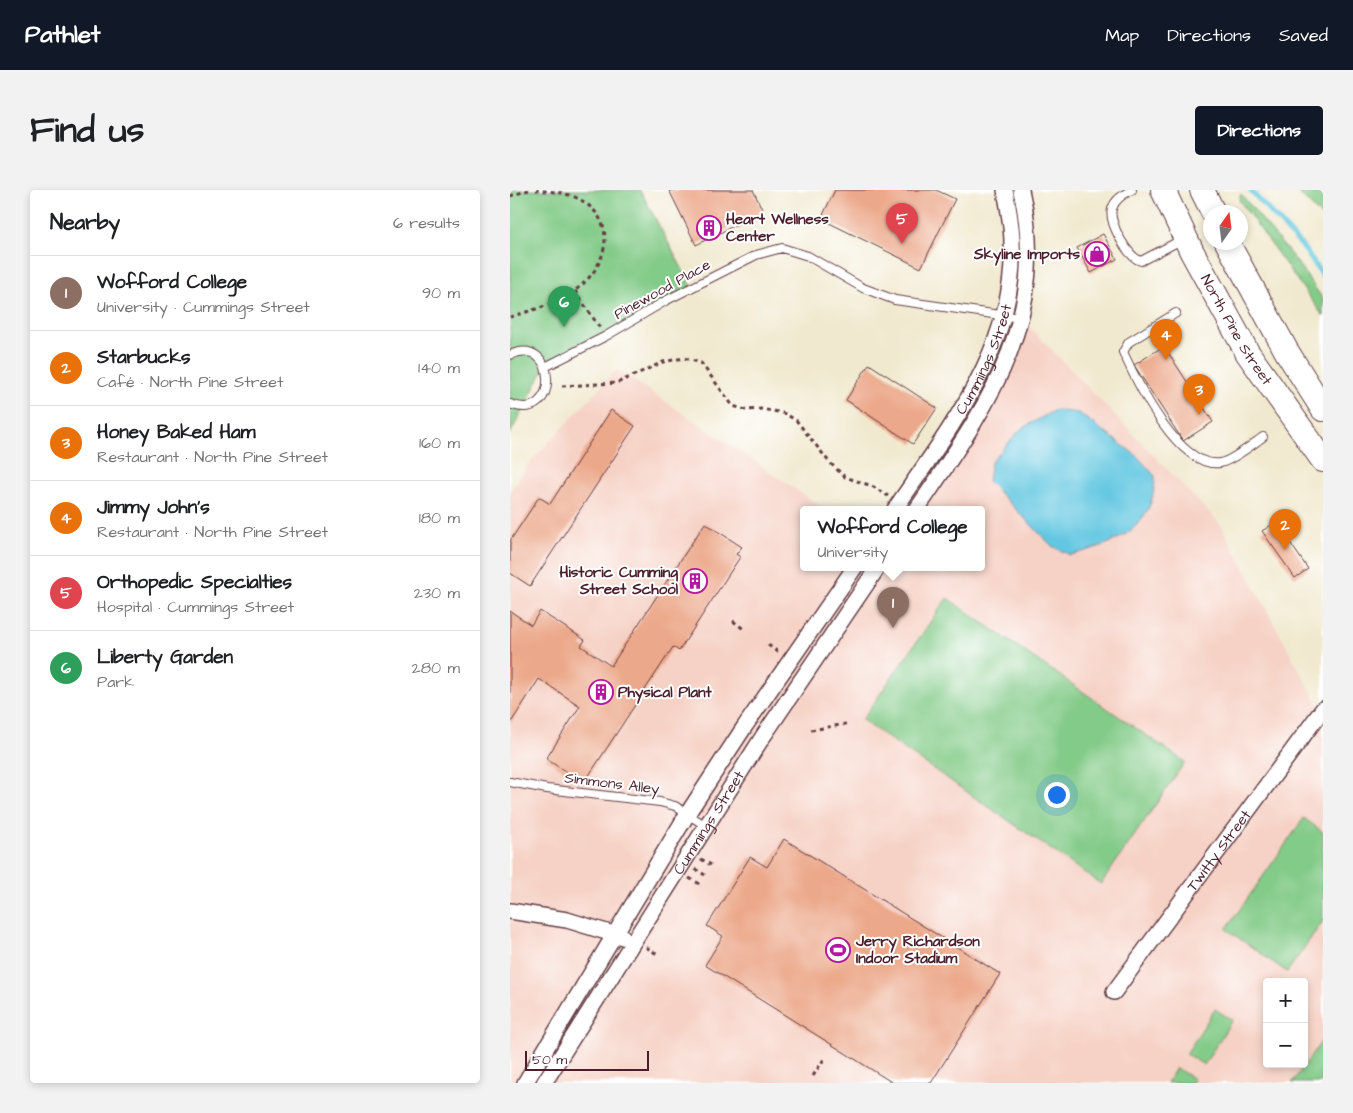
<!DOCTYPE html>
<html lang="en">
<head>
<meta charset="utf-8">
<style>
	:root { --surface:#fff; --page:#f2f2f2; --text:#202124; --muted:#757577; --line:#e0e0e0; --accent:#111827 }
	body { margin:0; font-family:"Architects Daughter",sans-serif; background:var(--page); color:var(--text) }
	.controls { position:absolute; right:15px; bottom:15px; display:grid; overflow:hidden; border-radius:5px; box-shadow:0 2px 8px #0003 }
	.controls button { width:45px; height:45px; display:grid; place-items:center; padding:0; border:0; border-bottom:1px solid var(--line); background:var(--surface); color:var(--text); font:25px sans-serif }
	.compass { position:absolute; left:693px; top:15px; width:45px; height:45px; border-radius:50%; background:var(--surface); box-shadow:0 2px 8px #0003; rotate:14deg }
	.scale { position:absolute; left:15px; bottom:12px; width:124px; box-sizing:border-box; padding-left:5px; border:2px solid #4a1f2b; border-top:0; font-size:14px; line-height:18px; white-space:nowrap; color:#4a1f2b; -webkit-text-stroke:4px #fff; paint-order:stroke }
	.you { position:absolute; left:546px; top:604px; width:18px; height:18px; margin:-12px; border:4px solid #fff; border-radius:50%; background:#1a73e8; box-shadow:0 0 0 8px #1a73e833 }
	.badge { display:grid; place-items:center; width:32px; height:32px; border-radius:50%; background:var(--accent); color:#fff; font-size:16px; font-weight:700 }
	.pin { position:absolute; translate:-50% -41px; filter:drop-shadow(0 1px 2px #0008) }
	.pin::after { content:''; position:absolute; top:26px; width:18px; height:15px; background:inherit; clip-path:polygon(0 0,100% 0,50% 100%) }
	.popup { position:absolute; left:290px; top:316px; width:185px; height:65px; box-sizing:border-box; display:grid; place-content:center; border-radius:5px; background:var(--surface); filter:drop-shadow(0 1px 4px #0005); font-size:16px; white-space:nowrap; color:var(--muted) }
	.popup b { font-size:19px; color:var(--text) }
	.popup::after { content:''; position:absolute; left:50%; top:100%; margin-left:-10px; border:10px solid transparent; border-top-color:var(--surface) }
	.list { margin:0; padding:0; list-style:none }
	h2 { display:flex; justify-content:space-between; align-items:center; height:65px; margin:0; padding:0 20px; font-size:21px }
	h2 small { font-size:16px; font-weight:400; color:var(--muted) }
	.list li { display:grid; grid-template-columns:32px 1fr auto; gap:15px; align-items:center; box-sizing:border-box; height:75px; padding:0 20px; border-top:1px solid var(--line) }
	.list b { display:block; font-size:19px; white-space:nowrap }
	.list p { margin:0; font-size:16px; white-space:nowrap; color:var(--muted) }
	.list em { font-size:16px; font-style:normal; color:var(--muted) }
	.map { position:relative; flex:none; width:813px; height:893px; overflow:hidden; border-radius:5px }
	header { display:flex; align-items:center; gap:30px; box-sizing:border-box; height:70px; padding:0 25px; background:var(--accent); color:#fff }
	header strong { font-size:24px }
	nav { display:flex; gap:28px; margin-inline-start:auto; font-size:18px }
	.intro { display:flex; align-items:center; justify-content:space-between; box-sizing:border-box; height:120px; padding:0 30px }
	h1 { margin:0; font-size:35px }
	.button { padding:12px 22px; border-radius:5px; background:var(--accent); color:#fff; font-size:18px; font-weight:700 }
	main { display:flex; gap:30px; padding:0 30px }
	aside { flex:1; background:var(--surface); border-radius:5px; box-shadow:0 2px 8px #0003 }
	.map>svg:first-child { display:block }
	.built { fill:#f6d1c5; fill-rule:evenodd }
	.green { fill:#83cb88; stroke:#66755a }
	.water { fill:#63c7e1; stroke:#567386 }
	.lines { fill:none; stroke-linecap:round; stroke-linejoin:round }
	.stream { stroke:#63c7e1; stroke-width:5 }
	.building { fill:#eca88a }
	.service-casing { stroke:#633d44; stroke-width:10 }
	.minor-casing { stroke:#633d44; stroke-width:18 }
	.trunk-casing { stroke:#633d44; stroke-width:26 }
	.path { stroke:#633d44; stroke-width:3; stroke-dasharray:4 4; stroke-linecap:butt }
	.service { stroke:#fff; stroke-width:8 }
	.minor { stroke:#fff; stroke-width:15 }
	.trunk { stroke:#fff; stroke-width:24 }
	.labels { text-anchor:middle; stroke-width:4; stroke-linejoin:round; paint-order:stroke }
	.poi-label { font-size:15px; font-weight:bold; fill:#4a1f2b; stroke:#fff; text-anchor:start }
	.street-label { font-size:15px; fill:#4a1f2b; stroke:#fff }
</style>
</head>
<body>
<header>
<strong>Pathlet</strong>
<nav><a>Map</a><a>Directions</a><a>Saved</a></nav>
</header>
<div class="intro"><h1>Find us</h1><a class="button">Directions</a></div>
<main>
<aside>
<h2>Nearby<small>6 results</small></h2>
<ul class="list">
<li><span class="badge" style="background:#8d6e63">1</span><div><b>Wofford College</b><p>University · Cummings Street</p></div><em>90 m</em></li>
<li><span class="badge" style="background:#e8710a">2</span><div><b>Starbucks</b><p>Café · North Pine Street</p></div><em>140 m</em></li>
<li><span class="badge" style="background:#e8710a">3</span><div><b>Honey Baked Ham</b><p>Restaurant · North Pine Street</p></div><em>160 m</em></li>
<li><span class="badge" style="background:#e8710a">4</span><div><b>Jimmy John's</b><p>Restaurant · North Pine Street</p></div><em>180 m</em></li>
<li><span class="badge" style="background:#e0444e">5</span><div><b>Orthopedic Specialties</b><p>Hospital · Cummings Street</p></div><em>230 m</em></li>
<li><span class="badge" style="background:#2e9e5b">6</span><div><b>Liberty Garden</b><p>Park</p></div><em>280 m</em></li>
</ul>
</aside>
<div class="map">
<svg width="813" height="893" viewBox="0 0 813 893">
	<rect width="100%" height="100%" fill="#fff"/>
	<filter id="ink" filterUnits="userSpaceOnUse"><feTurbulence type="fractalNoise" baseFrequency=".02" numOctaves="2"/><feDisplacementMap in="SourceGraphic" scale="10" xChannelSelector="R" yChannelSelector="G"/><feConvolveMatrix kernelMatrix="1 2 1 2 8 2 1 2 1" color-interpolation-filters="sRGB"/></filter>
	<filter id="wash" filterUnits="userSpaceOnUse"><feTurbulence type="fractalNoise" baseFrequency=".0096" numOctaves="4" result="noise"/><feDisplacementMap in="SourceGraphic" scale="20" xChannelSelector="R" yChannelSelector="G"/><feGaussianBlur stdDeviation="1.12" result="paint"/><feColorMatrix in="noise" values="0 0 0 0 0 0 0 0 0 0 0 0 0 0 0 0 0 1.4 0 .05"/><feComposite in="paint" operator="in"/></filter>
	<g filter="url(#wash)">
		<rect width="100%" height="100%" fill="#f1e9cf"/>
		<path class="built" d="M511 128 711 335 813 524V893H0V302L18 275 107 179 315 319H294V377H472V319H384ZM757 792H794V874H757Z"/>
		<path class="green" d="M0 0H130L182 97 35 177 0 244Z
			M786 0H813V28Z
			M731 4 786 71 813 109V126L729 10Z
			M437 408 675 572 591 694 352 530Z
			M794 628 813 642V731L777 782 716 739Z
			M705 819 722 830 694 875 676 864Z
			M813 849V893H782Z
			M666 878 684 889 682 893H657Z"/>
		<path class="water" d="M545 220 569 223 627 266 645 286C645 339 604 355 560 365L542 356 478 291 481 272 511 239Z"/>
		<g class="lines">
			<path class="stream" d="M740 0 792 56 813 86"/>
		</g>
		<g id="blocks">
			<path class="building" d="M159 0H243L253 21 186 55Z
				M325 0H426L445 9 411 78 311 29Z
				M593 44 607 69 581 83 567 58Z
				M654 156 703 232 673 251 624 175Z
				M359 174 427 218 403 254 336 210Z
				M101 220 125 236 20 396 0 383V351L29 307 40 314Z
				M766 332 798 379 785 388 752 341Z
				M195 333 232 357 226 364 230 367 169 461 163 457 74 593 36 569 70 516 29 489 0 534V421L21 435 30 421 75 450 71 456 101 476Z
				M274 649 490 784 421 893H383L195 775 213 746 197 736 240 667 257 677Z"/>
		</g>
	</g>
	<g filter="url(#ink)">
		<use href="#blocks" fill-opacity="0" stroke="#633d44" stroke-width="1"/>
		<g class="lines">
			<defs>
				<path id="service" d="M622 0C614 4 605 9 602 19 598 32 618 68 631 71L673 49
					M666 123 619 152 613 162C627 193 669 279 710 273 722 271 743 254 753 247
					M0 165C47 143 52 234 0 214
					M35 177 96 146 157 110 246 65 272 58 298 66 353 98 385 110 511 128
					M0 592 37 599 150 612 165 616 196 636"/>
				<g id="minor">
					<path id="s1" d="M385 319C439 239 507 155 502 53 502 35 498 17 495 0"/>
					<path d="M407 319C476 217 541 131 511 0"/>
					<path d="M0 721 57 730 113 747"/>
					<path id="s2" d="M604 802 813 519"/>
					<path d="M15 893 178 623 235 536 345 377"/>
					<path id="s3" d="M34 893 252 548 368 377"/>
				</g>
				<g id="trunk">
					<path id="s4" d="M653 0 682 62 737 162 813 270"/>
					<path d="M692 0 703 22"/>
					<path d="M717 52 777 162 813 219"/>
				</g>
			</defs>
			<use href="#service" class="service-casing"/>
			<use href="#minor" class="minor-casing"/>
			<use href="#trunk" class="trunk-casing"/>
			<path class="path" d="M0 6 19 0
				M65 101 90 138
				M0 127C22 120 45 115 64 101 95 80 110 36 74 12 59 2 43 2 26 0
				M52 196 107 193 153 172 174 168 191 173 223 216 236 220 251 219 273 223 286 230 320 273 335 287 362 296 378 306
				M223 431 235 440
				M258 455 270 463
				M301 540 336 534
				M191 669 201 675
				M185 679 195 685
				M179 688 190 694
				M136 757 147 764
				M303 886 314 869"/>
			<use href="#service" class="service"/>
			<use href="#minor" class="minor"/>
			<use href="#trunk" class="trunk"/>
		</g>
	</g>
	<defs>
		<symbol id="building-ring" viewBox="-11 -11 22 22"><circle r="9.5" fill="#fff" stroke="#b5179e" stroke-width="1.5"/><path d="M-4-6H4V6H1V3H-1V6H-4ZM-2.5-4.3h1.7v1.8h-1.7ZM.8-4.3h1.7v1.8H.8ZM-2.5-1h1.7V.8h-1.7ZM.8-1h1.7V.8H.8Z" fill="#b5179e"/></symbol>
		<symbol id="shop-ring" viewBox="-11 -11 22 22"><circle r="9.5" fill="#fff" stroke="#b5179e" stroke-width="1.5"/><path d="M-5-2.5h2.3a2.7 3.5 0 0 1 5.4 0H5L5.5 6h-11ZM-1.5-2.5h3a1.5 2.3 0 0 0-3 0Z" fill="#b5179e"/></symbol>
		<symbol id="stadium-ring" viewBox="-11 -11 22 22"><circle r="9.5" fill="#fff" stroke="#b5179e" stroke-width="1.5"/><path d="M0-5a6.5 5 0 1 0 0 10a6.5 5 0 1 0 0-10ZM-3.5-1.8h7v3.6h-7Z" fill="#b5179e"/></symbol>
	</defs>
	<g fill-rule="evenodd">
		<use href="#building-ring" x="185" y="24" width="28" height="28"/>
		<use href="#shop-ring" x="573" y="50" width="28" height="28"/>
		<use href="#building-ring" x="171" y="377" width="28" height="28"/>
		<use href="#building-ring" x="77" y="488" width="28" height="28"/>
		<use href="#stadium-ring" x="314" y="746" width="28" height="28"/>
	</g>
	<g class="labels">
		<g class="poi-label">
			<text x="216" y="34">Heart Wellness<tspan x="216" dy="17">Center</tspan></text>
			<text x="570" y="69" text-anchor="end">Skyline Imports</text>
			<text x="168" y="387" text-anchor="end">Historic Cumming<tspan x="168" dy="17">Street School</tspan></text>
			<text x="108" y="507">Physical Plant</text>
			<text x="346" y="756">Jerry Richardson<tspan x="346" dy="17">Indoor Stadium</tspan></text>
		</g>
		<g class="street-label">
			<text transform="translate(152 99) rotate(-29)" y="5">Pinewood Place</text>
			<text dy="5" stroke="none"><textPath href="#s4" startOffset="158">North Pine Street</textPath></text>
			<text dy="5" stroke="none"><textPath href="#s1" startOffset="175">Cummings Street</textPath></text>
			<text transform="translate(102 593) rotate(7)" y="5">Simmons Alley</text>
			<text dy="5" stroke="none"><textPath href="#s3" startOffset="308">Cummings Street</textPath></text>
			<text dy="5" stroke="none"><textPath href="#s2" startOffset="176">Twitty Street</textPath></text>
		</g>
	</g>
</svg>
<div class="controls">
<button>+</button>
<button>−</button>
</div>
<svg class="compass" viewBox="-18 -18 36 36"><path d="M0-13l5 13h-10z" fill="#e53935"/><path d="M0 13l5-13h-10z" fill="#757577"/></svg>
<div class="scale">50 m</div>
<div class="you"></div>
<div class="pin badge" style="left:383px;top:438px;background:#8d6e63">1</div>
<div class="popup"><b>Wofford College</b>University</div>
<div class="pin badge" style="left:775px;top:360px;background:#e8710a">2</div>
<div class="pin badge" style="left:689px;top:225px;background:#e8710a">3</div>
<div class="pin badge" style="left:656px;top:170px;background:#e8710a">4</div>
<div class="pin badge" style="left:392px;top:54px;background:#e0444e">5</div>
<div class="pin badge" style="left:54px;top:137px;background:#2e9e5b">6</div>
</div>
</main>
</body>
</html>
